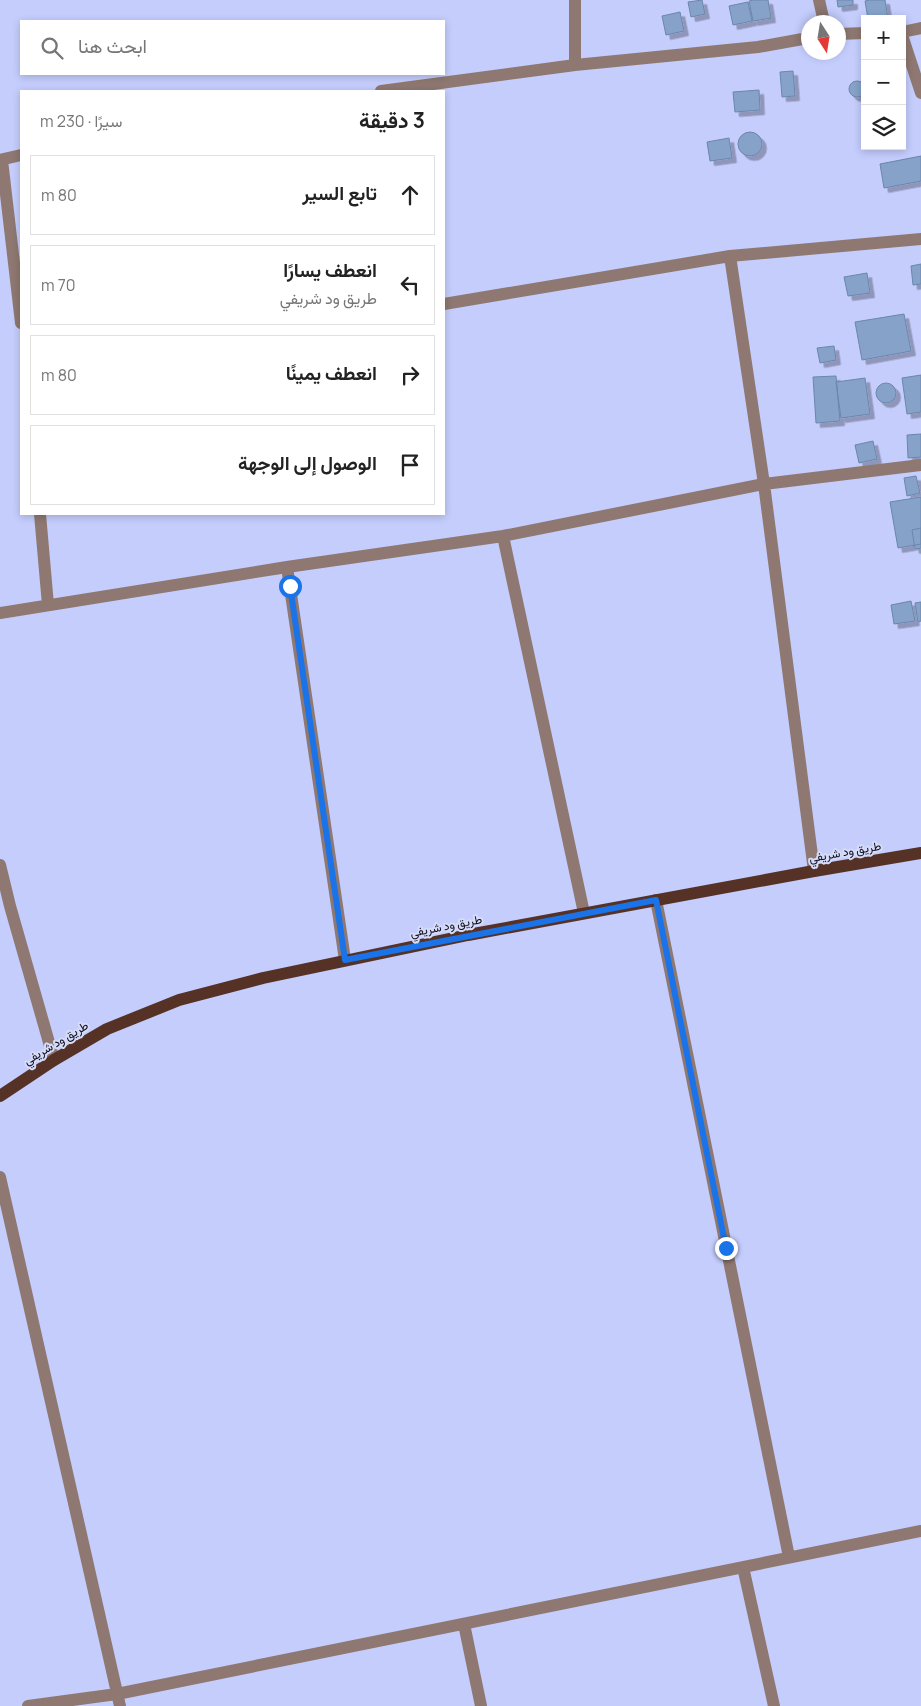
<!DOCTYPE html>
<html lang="ar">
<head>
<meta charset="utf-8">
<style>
	:root { --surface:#fff; --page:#f6f6f6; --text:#222; --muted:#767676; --line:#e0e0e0 }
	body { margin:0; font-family:Manrope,Vazirmatn,sans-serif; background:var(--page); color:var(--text); direction:rtl }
	.controls { position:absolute; right:15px; top:15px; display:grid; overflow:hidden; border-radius:0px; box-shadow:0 2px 8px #0003 }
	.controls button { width:45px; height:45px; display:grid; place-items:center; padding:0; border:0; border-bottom:1px solid var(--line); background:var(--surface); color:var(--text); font:25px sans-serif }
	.compass { position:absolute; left:801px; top:15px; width:45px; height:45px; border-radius:50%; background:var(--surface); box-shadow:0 2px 8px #0003; rotate:168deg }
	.stop { position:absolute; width:15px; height:15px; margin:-11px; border:4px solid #1a73e8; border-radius:50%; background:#fff }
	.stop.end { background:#1a73e8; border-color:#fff; box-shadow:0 1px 5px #0008 }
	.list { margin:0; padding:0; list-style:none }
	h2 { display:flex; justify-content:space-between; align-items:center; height:65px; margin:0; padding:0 20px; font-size:21px }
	h2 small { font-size:16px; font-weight:400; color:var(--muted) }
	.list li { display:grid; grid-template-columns:32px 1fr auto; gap:15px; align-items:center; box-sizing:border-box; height:80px; margin:0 10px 10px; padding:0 10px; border:1px solid var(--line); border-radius:0px }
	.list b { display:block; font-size:19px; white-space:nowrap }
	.list p { margin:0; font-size:16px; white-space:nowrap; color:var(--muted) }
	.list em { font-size:16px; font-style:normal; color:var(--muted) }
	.icon { flex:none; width:28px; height:28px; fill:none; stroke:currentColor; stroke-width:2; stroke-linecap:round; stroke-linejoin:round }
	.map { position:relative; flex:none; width:921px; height:1706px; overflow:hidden; direction:ltr }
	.search { position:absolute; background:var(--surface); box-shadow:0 2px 8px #0003; left:20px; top:20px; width:425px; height:55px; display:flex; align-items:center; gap:12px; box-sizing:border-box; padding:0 18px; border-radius:0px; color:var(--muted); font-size:19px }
	.panel { position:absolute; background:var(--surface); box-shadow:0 2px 8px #0003; left:20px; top:90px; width:425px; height:425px; border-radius:0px; direction:rtl }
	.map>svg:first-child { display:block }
	.building { fill:#86a2c9; stroke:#6b86ac; filter:url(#shadow) }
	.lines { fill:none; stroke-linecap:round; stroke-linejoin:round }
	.minor { stroke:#8e7871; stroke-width:12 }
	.major { stroke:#553126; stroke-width:12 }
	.route { stroke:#1a73e8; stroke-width:6 }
	.labels { text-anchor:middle; stroke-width:4; stroke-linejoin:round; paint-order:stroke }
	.street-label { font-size:12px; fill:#0d0f1f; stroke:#d6dbf8 }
</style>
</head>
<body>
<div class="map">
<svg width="921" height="1706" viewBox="0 0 921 1706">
	<defs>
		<filter id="shadow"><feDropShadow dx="4.5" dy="4.5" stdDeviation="0" flood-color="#0004"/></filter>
	</defs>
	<rect width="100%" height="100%" fill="#c4cdfc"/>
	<path class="building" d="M702 0 705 14 691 17 688 2Z
		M754 0H768L771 18 753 21 749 1Z
		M837 0H853V5L838 7Z
		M869 0H885L888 19H868L865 1Z
		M748 2 752 21 733 25 729 6Z
		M680 12 684 31 666 35 662 16Z
		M793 71 795 96 782 97 780 72Z
		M849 89a8 8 0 1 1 16 0a8 8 0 1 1-16 0Z
		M759 90 760 110 735 112 733 92Z
		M738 144a12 12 0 1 1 24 0a12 12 0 1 1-24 0Z
		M729 138 732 158 710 161 707 142Z
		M921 156V181L884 188 880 164Z
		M921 264V284L913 285 911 266Z
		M867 273 870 293 848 296 844 277Z
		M904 314 911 351 862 360 855 322Z
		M834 346 836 360 820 363 817 348Z
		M921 375V412L907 414 902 378Z
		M836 376 840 421 816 423 813 377Z
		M865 378 870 414 841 418 836 382Z
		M876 393a10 10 0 1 1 20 0a10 10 0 1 1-20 0Z
		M921 434V457L908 458 907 435Z
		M873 441 877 459 859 463 855 445Z
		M916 476 920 493 907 496 904 478Z
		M921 497V544L898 548 890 502Z
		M921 528V548L915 549 912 530Z
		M911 601 915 621 894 624 891 605Z
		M921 602V621L918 622 915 603Z"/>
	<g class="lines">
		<path class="minor" d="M819 0 824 22
			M902 32 921 28
			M838 34 865 33
			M902 35 921 93
			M575 65V0
			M381 91 575 65 758 47 808 38
			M0 160 21 155
			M2 160 21 323
			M730 256 764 484 814 871
			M444 304 730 256 921 239
			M40 514 48 605
			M503 536 584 913
			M287 567 345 960
			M0 613 287 567 503 536 764 484 921 465
			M0 865 10 906 54 1060
			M656 900 789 1557
			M0 1177 120 1706
			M743 1567 774 1706
			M464 1624 481 1706
			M28 1706 117 1694 921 1531"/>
		<path class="major" d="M0 1096 54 1060 107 1029 179 1000 263 978 468 935 814 871 921 853"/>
	</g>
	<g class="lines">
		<path class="route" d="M290 586 345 960 656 900 726 1248"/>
	</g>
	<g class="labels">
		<g class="street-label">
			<text transform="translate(845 852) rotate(-10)" y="4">طريق ود شريفي</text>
			<text transform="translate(446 926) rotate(-11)" y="4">طريق ود شريفي</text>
			<text transform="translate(56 1043) rotate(-31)" y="4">طريق ود شريفي</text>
		</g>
	</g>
</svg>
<div class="controls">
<button>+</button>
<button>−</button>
<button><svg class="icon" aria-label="layers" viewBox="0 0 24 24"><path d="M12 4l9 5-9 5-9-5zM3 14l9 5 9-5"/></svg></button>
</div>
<svg class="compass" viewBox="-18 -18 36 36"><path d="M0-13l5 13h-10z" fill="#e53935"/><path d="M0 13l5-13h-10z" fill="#767676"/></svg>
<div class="stop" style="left:290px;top:586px"></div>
<div class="stop end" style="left:726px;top:1248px"></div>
<div class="search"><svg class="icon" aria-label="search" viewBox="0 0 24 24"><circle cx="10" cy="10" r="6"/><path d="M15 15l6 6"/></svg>ابحث هنا</div>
<section class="panel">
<h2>3 دقيقة<small>سيرًا · 230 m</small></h2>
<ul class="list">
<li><svg class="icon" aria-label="ahead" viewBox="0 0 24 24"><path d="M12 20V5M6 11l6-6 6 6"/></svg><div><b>تابع السير</b></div><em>80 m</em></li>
<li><svg class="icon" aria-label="left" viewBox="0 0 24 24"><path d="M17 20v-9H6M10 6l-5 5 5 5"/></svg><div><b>انعطف يسارًا</b><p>طريق ود شريفي</p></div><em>70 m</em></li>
<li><svg class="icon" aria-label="right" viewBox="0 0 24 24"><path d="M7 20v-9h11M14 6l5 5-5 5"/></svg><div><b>انعطف يمينًا</b></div><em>80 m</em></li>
<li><svg class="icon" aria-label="arrive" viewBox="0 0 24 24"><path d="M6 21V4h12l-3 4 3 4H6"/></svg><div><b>الوصول إلى الوجهة</b></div></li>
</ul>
</section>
</div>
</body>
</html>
